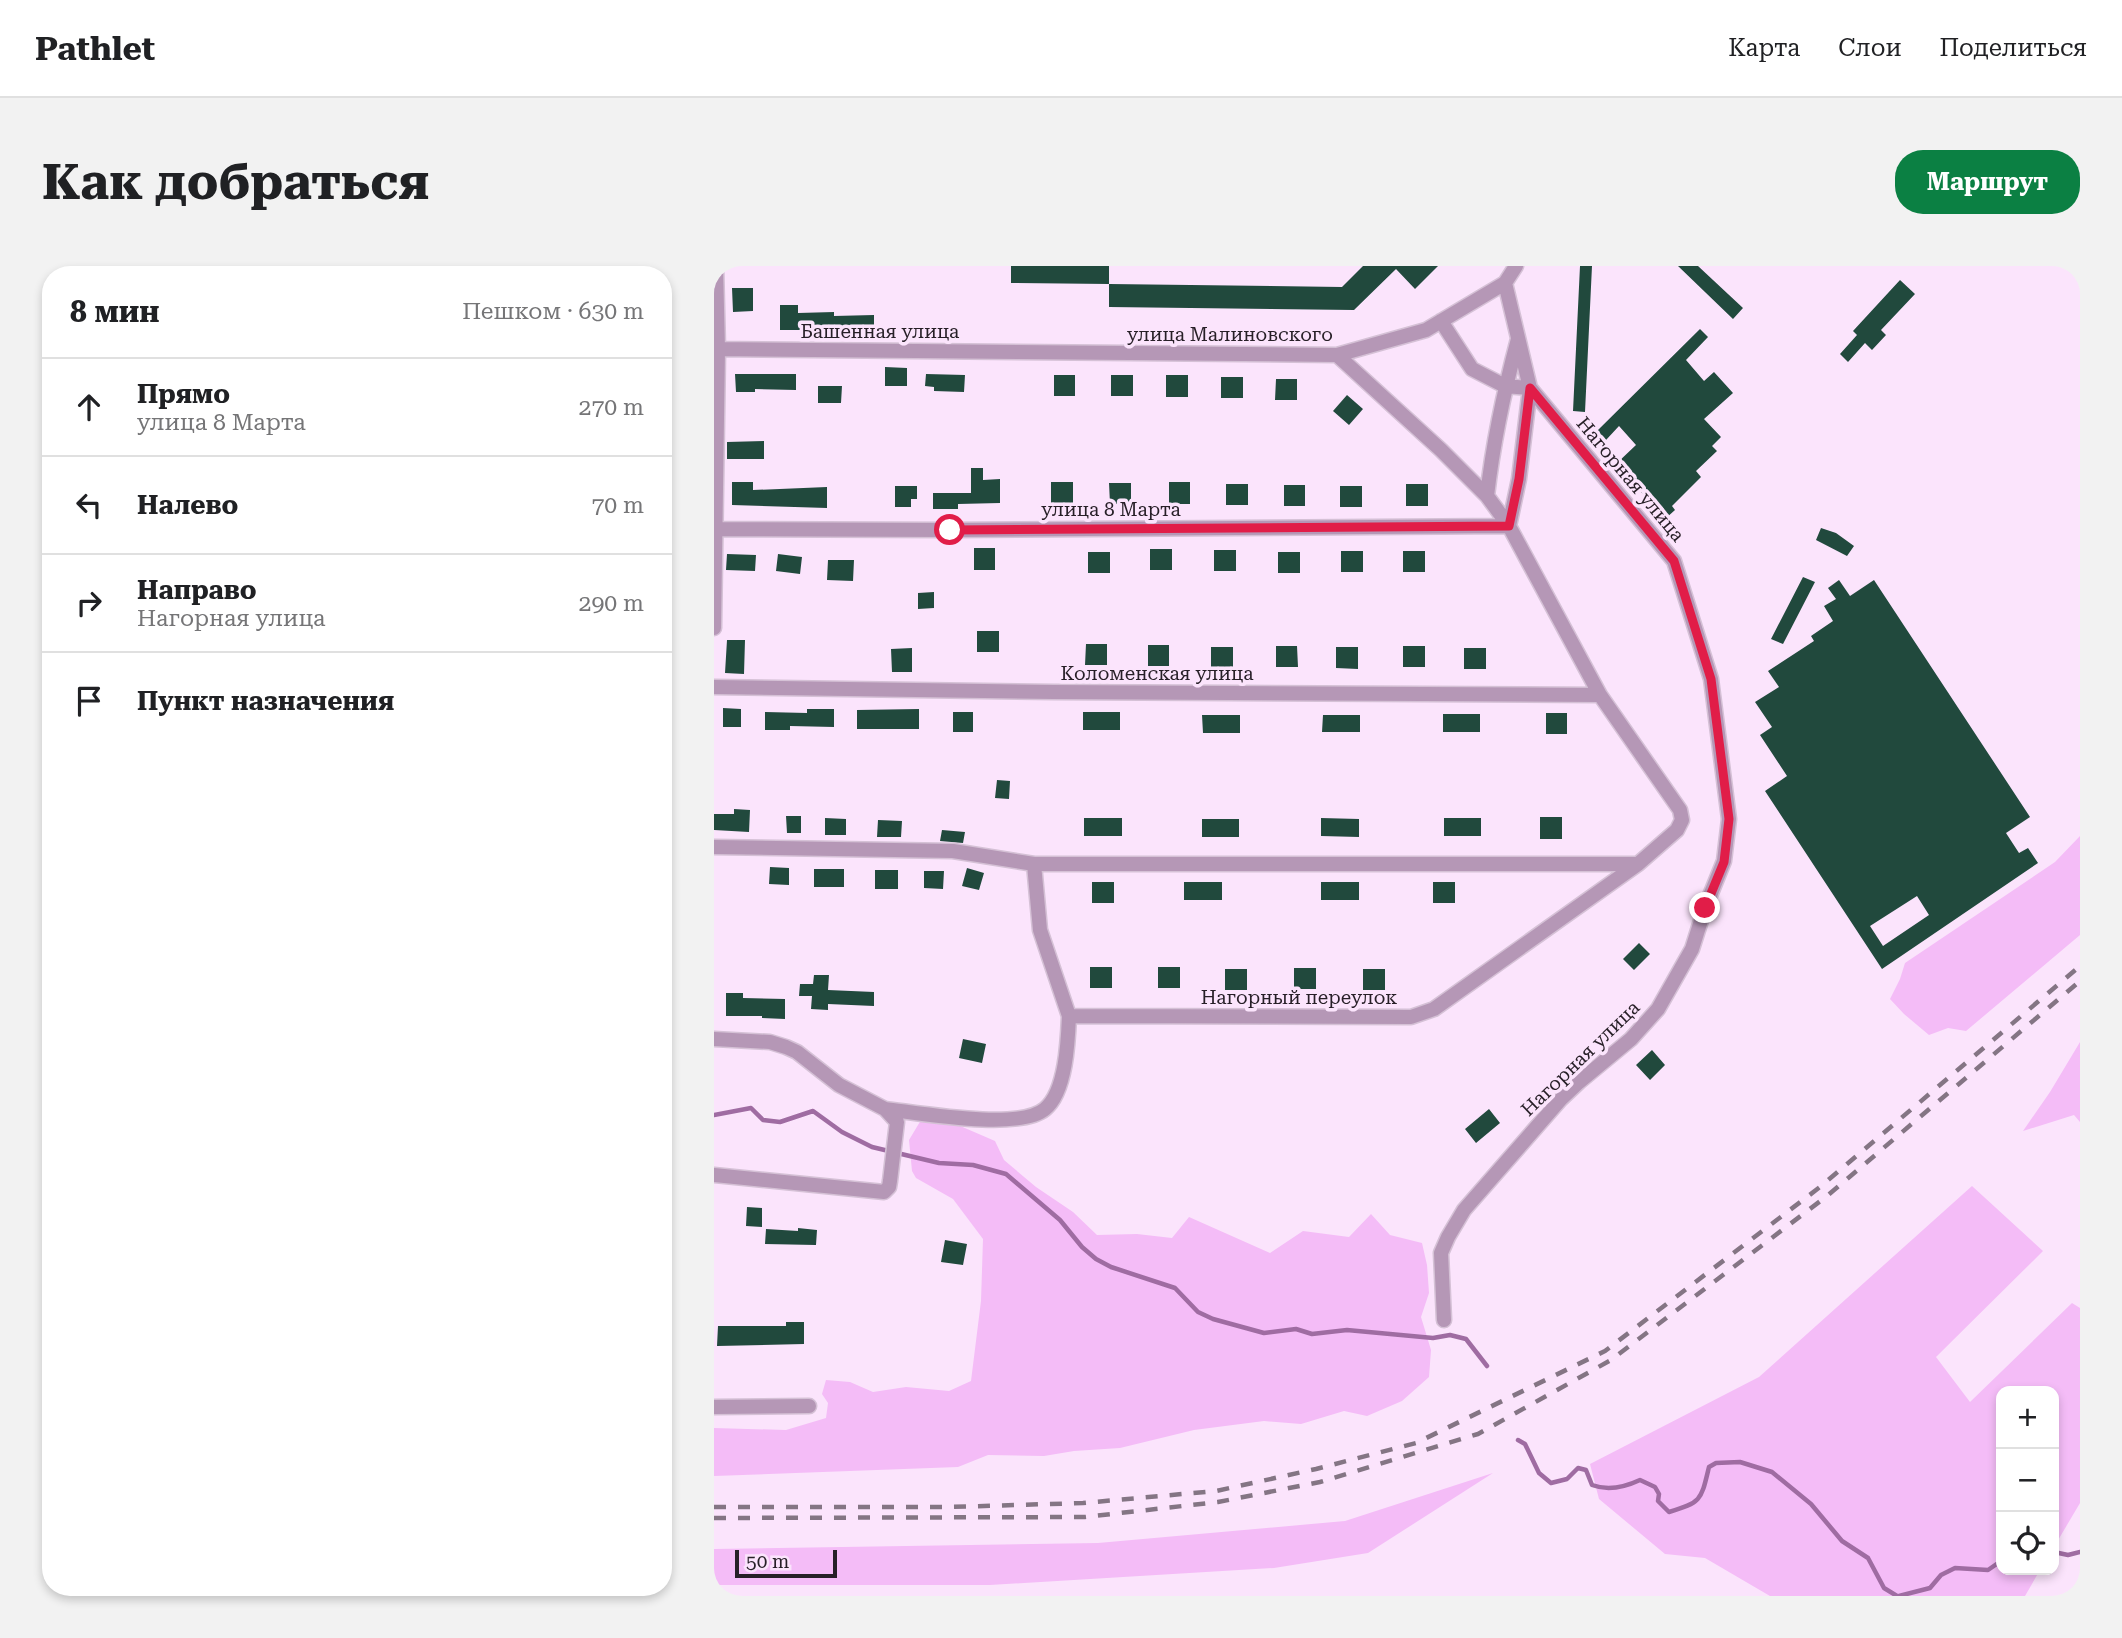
<!DOCTYPE html>
<html lang="ru">
<head>
<meta charset="utf-8">
<style>
	:root { --surface:#fff; --page:#f2f2f2; --text:#202124; --muted:#757577; --line:#e0e0e0; --accent:#0b8043 }
	body { margin:0; font-family:"Roboto Serif",serif; background:var(--page); color:var(--text) }
	.controls { position:absolute; right:21px; bottom:21px; display:grid; overflow:hidden; border-radius:14px; box-shadow:0 4px 10px #0003 }
	.controls button { width:63px; height:63px; display:grid; place-items:center; padding:0; border:0; border-bottom:2px solid var(--line); background:var(--surface); color:var(--text); font:35px sans-serif }
	.scale { position:absolute; left:21px; bottom:18px; width:102px; box-sizing:border-box; padding-left:7px; border:4px solid #271f27; border-top:0; font-size:19px; line-height:24px; white-space:nowrap; color:#271f27; -webkit-text-stroke:5px #fbe4fc; paint-order:stroke }
	.stop { position:absolute; width:21px; height:21px; margin:-16px; border:5px solid #e11d48; border-radius:50%; background:#fff }
	.stop.end { background:#e11d48; border-color:#fff; box-shadow:0 2px 7px #0008 }
	.list { margin:0; padding:0; list-style:none }
	h2 { display:flex; justify-content:space-between; align-items:center; height:91px; margin:0; padding:0 28px; font-size:30px }
	h2 small { font-size:23px; font-weight:400; color:var(--muted) }
	.list li { display:grid; grid-template-columns:46px 1fr auto; gap:21px; align-items:center; box-sizing:border-box; height:98px; padding:0 28px; border-top:2px solid var(--line) }
	.list b { display:block; font-size:26px; white-space:nowrap }
	.list p { margin:0; font-size:23px; white-space:nowrap; color:var(--muted) }
	.list em { font-size:23px; font-style:normal; color:var(--muted) }
	.icon { flex:none; width:38px; height:38px; fill:none; stroke:currentColor; stroke-width:2; stroke-linecap:round; stroke-linejoin:round }
	.map { position:relative; flex:none; width:1366px; height:1330px; overflow:hidden; border-radius:28px }
	header { display:flex; align-items:center; gap:42px; box-sizing:border-box; height:98px; padding:0 35px; background:var(--surface); border-bottom:2px solid var(--line) }
	header strong { font-size:33px }
	nav { display:flex; gap:38px; margin-inline-start:auto; font-size:24px }
	.intro { display:flex; align-items:center; justify-content:space-between; box-sizing:border-box; height:168px; padding:0 42px }
	h1 { margin:0; font-size:49px }
	.button { padding:18px 32px; border-radius:28px; background:var(--accent); color:#fff; font-size:24px; font-weight:700 }
	main { display:flex; gap:42px; padding:0 42px }
	aside { flex:1; background:var(--surface); border-radius:28px; box-shadow:0 4px 10px #0003 }
	.map>svg:first-child { display:block }
	.green { fill:#f4bcf7 }
	.lines { fill:none; stroke-linecap:round; stroke-linejoin:round }
	.stream { stroke:#9f6ca2; stroke-width:4.5 }
	.building { fill:#21493d; fill-rule:evenodd }
	.minor-casing { stroke:#d5c1d6; stroke-width:17 }
	.minor { stroke:#b597b6; stroke-width:14 }
	.rail { stroke:#847584; stroke-width:4.5; stroke-dasharray:12 12; stroke-linecap:butt }
	.route { stroke:#e11d48; stroke-width:9 }
	.labels { text-anchor:middle; stroke-width:7; stroke-linejoin:round; paint-order:stroke }
	.street-label { font-size:19px; fill:#271f27; stroke:#fbe4fc }
</style>
</head>
<body>
<header>
<strong>Pathlet</strong>
<nav><a>Карта</a><a>Слои</a><a>Поделиться</a></nav>
</header>
<div class="intro"><h1>Как добраться</h1><a class="button">Маршрут</a></div>
<main>
<aside>
<h2>8 мин<small>Пешком · 630 m</small></h2>
<ul class="list">
<li><svg class="icon" aria-label="ahead" viewBox="0 0 24 24"><path d="M12 20V5M6 11l6-6 6 6"/></svg><div><b>Прямо</b><p>улица 8 Марта</p></div><em>270 m</em></li>
<li><svg class="icon" aria-label="left" viewBox="0 0 24 24"><path d="M17 20v-9H6M10 6l-5 5 5 5"/></svg><div><b>Налево</b></div><em>70 m</em></li>
<li><svg class="icon" aria-label="right" viewBox="0 0 24 24"><path d="M7 20v-9h11M14 6l5 5-5 5"/></svg><div><b>Направо</b><p>Нагорная улица</p></div><em>290 m</em></li>
<li><svg class="icon" aria-label="arrive" viewBox="0 0 24 24"><path d="M6 21V4h12l-3 4 3 4H6"/></svg><div><b>Пункт назначения</b></div></li>
</ul>
</aside>
<div class="map">
<svg width="1366" height="1330" viewBox="0 0 1366 1330">
	<rect width="100%" height="100%" fill="#fbe4fc"/>
	<path class="green" d="M1366 570V669L1252 765 1234 762 1215 769 1190 748 1176 733 1186 713 1191 697 1341 596Z
		M1366 776V856L1360 849 1309 865 1336 826Z
		M207 854 237 856 281 875 290 894 322 921 359 946 383 969 423 968 458 972 475 951 556 987 589 965 635 971 657 948 676 969 708 977 713 999 715 1027 707 1051 717 1084 715 1111 688 1135 653 1150 630 1145 587 1158 550 1155 480 1164 406 1182 360 1185 330 1190 274 1189 244 1201 0 1210V1162L72 1164 112 1152 114 1137 108 1128 112 1114 136 1116 159 1126 192 1121 235 1125 257 1115 267 1035 269 973 239 933 202 912 198 905 195 874Z
		M1258 920 1329 985 1222 1091 1256 1136 1358 1037 1366 1042V1237L1340 1281V1125H1287V1304H1326L1311 1330H1056L991 1292 951 1288 885 1233 876 1198 1045 1111Z
		M779 1207 654 1287 560 1302 276 1319H0V1283L384 1277 631 1255Z"/>
	<g class="lines">
		<path class="stream" d="M0 849 37 842 49 854 66 856 99 845 128 866 158 881 225 897 259 899 292 908 346 954 368 981 382 993 397 1001 461 1022 484 1046 499 1053 550 1067 582 1063 598 1068 633 1064 719 1072 736 1069 752 1073 773 1100
			M804 1174 811 1178 825 1207 837 1217 853 1213 864 1202 872 1204 878 1219C894 1225 911 1221 926 1214L941 1221 945 1228 944 1235 955 1246C988 1236 987 1234 995 1201L1002 1197 1026 1196 1058 1206 1097 1238 1128 1275 1154 1292 1170 1322 1183 1330
			M1340 1286 1354 1289 1366 1286
			M1185 1330 1216 1322 1227 1309 1241 1302 1274 1304 1287 1295"/>
	</g>
	<path class="building" d="M297 0H395V18L297 17Z
		M649 0H724L701 23 682 3 640 44 395 41V18L628 21Z
		M866 0H878L871 146 859 145Z
		M964 0H984L1029 42 1019 53Z
		M1186 14 1201 28 1167 64 1172 69 1158 84 1151 77 1134 96 1126 88 1143 69 1139 65Z
		M18 22H39V45L19 46Z
		M66 39H84V47L120 46V50L160 49V64L95 66V64H66Z
		M986 63 994 71 972 94 990 115 1000 106 1019 127 990 153 1007 171 998 180 1003 185 982 205 987 211 958 240 961 244 951 253 902 198 922 179 905 160 892 174 883 165Z
		M171 101 193 102V120H171Z
		M21 108H82V124L41 123V126H22Z
		M212 108 251 109 250 126 220 125V121L211 120Z
		M340 109H361V130H340Z
		M397 109H419V130H397Z
		M452 109H474V131H452Z
		M507 111H529V132H507Z
		M562 113H583V134H561Z
		M104 120H128L127 137H104Z
		M633 129 649 143 635 159 619 145Z
		M50 175V193H13V176Z
		M257 202H269V214L286 213V237L244 238V243H219V227H257Z
		M18 216H39V224L113 221V242L18 239Z
		M337 216H359V237H337Z
		M455 216H476V238H455Z
		M395 217H417V238H396Z
		M512 218H534V239H512Z
		M692 218H714V240H692Z
		M570 219H591V240H570Z
		M181 220H203V233H197V241H181Z
		M626 220H648V241H626Z
		M1107 262 1122 267 1140 280 1133 290 1102 274Z
		M260 282H281V304H260Z
		M436 283H458V304H436Z
		M500 284H522V305H500Z
		M627 285H649V306H627Z
		M689 285H711V306H689Z
		M374 286H396V307H374Z
		M564 286H586V307H564Z
		M13 288 42 289 41 305 12 304Z
		M64 288 88 291 86 308 62 305Z
		M114 294H140L139 315 113 314Z
		M1089 311 1101 316 1069 378 1057 373Z
		M1125 314 1136 330 1160 314 1316 551 1292 567 1305 587 1314 582 1324 597 1168 703 1051 525 1073 510 1046 469 1058 461 1041 436 1065 421 1054 405 1100 375 1097 370 1119 355 1110 340 1122 333 1114 322ZM1203 630 1215 649 1169 680 1156 660Z
		M220 326V342L204 343V327Z
		M263 365H285V386H263Z
		M13 374H31L30 408 11 407Z
		M372 378H393V399H371Z
		M434 379H455V400H434Z
		M562 380H583L584 401H562Z
		M689 380H711V401H689Z
		M497 381H519V402H497Z
		M622 381H644V403L622 402Z
		M198 382V406H178L177 383Z
		M750 382H772V403H750Z
		M9 442 27 443V461H9Z
		M93 443H120V461L76 460V464H51V446L93 447Z
		M205 443V463H143V444Z
		M239 446H259V466H239Z
		M369 446H406V464H369Z
		M832 447H853V468H832Z
		M729 448H766V466H729Z
		M488 449H526V467H489Z
		M609 449H646V466H608Z
		M283 514 296 515 295 533 281 532Z
		M20 543 36 544 35 566 0 564V548H20Z
		M72 550H87V567H73Z
		M826 551H848V573H826Z
		M111 552 132 553V569H111Z
		M370 552H408V570H370Z
		M607 552 645 553V571L607 570Z
		M730 552H767V570H730Z
		M488 553H525V571H488Z
		M164 554 188 555 187 571H163Z
		M228 564 251 566 249 577 226 575Z
		M56 601 75 602V619L55 618Z
		M253 602 270 607 265 624 248 620Z
		M100 603H130V621H100Z
		M161 604H184V623H161Z
		M210 605H230L229 623 210 622Z
		M378 616H400V637H378Z
		M470 616H508V634H470Z
		M607 616H645V634H607Z
		M719 616H741V637H719Z
		M925 677 936 688 920 704 909 693Z
		M376 701H398V722H376Z
		M444 701H466V722H444Z
		M580 702H602V723H580Z
		M511 703H533V724H511Z
		M649 703H671V724H649Z
		M100 709H115L114 724 160 726V740L114 738V744L97 743 98 730H85L86 718H99Z
		M12 727H29V732L71 733V753L48 752V750H12Z
		M249 773 272 778 268 797 245 792Z
		M938 784 951 799 936 814 922 799Z
		M775 843 786 857 762 877 751 863Z
		M33 941 48 942V961L32 960Z
		M84 962 103 964 102 979 51 978 52 963 84 965Z
		M231 974 253 978 249 999 227 996Z
		M72 1056H90V1078L3 1080 4 1060H72Z"/>
	<g class="lines">
		<defs>
			<path id="minor" d="M0 83 623 89 712 64 791 17 802 0
				M773 230C779 177 790 125 804 73
				M0 263 236 264 795 260 805 213 816 122 791 120 758 103 727 55
				M0 362 4 83 2 0
				M0 421 340 426 886 429
				M0 581 239 585 320 598H924
				M320 598 326 664 355 750 697 751 720 743 924 598 963 564 968 554 966 544 886 429 795 260 773 230 727 184 623 89
				M0 773 56 776 72 781 83 786 125 819 171 843 183 856 176 915 175 921 170 926 0 909
				M171 843C206 847 305 865 331 843 352 826 354 775 355 750
				M730 1054 727 987 734 971 750 944 847 833 865 816 917 773 944 743 978 683 991 642 1010 595 1015 553 997 413 960 295 816 122 791 17
				M0 1141 95 1140"/>
		</defs>
		<use href="#minor" class="minor-casing"/>
		<use href="#minor" class="minor"/>
		<path class="rail" d="M0 1241H235L369 1237 502 1225 602 1203 702 1177 891 1085 1106 921 1366 700
			M0 1252 371 1251 504 1236 606 1216 764 1168 897 1094 1113 930 1366 715"/>
	</g>
	<g class="lines">
		<path class="route" d="M236 264 795 260 805 213 816 122 960 295 997 413 1015 553 1010 596 991 642"/>
	</g>
	<g class="labels">
		<g class="street-label">
			<text x="166" y="72">Башенная улица</text>
			<text x="516" y="75">улица Малиновского</text>
			<text transform="translate(917 213) rotate(50)" y="7">Нагорная улица</text>
			<text x="397" y="250">улица 8 Марта</text>
			<text x="443" y="414">Коломенская улица</text>
			<text x="585" y="738">Нагорный переулок</text>
			<text transform="translate(866 792) rotate(-44)" y="7">Нагорная улица</text>
		</g>
	</g>
</svg>
<div class="controls">
<button>+</button>
<button>−</button>
<button><svg class="icon" aria-label="locate" viewBox="0 0 24 24"><circle cx="12" cy="12" r="6"/><path d="M12 2v4M12 18v4M2 12h4M18 12h4"/></svg></button>
</div>
<div class="scale">50 m</div>
<div class="stop" style="left:236px;top:264px"></div>
<div class="stop end" style="left:991px;top:642px"></div>
</div>
</main>
</body>
</html>
